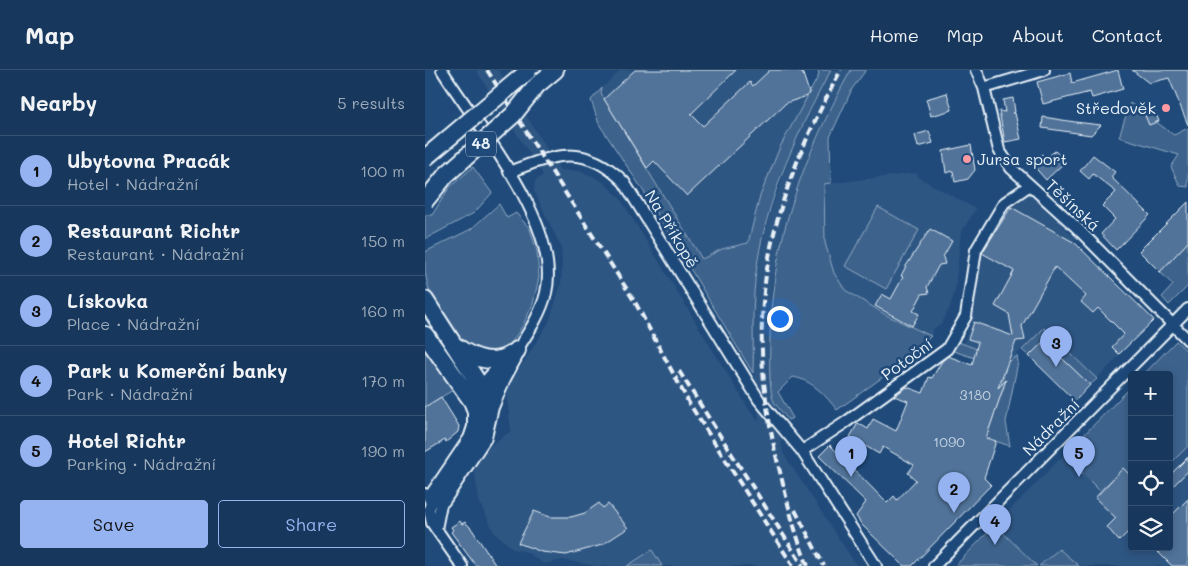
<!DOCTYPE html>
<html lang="en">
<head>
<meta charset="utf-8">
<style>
	:root { --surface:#17385c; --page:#244365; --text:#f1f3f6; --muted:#9eacbb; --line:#365272; --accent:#95b2f1 }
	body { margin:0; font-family:Mali,sans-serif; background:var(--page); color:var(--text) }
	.controls { position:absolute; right:15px; bottom:15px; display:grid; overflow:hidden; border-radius:5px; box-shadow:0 2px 8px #0003 }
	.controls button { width:45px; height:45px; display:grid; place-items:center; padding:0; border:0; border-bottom:1px solid var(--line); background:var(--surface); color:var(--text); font:25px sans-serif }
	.you { position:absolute; left:354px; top:248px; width:18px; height:18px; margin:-12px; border:4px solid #fff; border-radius:50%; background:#1a73e8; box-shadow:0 0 0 8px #1a73e833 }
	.badge { display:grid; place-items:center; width:32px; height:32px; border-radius:50%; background:var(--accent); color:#111; font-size:16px; font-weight:700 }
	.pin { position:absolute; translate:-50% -41px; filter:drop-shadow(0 1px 2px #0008) }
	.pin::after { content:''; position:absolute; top:26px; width:18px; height:15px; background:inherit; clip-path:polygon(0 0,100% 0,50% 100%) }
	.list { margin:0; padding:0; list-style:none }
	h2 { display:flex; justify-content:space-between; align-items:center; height:65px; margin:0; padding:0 20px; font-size:21px }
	h2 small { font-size:16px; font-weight:400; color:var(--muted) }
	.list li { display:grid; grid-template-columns:32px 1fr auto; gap:15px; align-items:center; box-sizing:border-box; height:70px; padding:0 20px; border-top:1px solid var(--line) }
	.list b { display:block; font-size:19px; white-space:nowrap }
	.list p { margin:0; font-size:16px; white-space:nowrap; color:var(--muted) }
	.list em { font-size:16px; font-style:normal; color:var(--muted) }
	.actions { display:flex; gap:10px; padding:15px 20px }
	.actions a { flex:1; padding:11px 0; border:1px solid var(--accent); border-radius:5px; text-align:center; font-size:18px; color:var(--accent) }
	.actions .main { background:var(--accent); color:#111 }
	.icon { flex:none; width:28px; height:28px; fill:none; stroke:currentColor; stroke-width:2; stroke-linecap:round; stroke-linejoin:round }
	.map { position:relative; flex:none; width:763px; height:496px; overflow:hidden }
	header { display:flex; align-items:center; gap:30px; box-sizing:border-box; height:70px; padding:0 25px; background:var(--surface); border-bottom:1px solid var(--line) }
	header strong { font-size:24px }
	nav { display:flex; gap:28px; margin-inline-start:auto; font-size:18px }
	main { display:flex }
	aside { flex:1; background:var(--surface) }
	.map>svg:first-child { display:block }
	.built { fill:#2e5683 }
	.green { fill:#3c628c; stroke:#92aac2 }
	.building { fill:#517399; stroke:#e8f1f8 }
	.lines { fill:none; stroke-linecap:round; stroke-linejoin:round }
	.street-casing { stroke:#e8f1f8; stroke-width:14 }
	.primary-casing { stroke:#e8f1f8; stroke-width:20 }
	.street { stroke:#1f4a7a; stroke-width:10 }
	.primary { stroke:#1f4a7a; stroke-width:16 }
	.rail { stroke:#e8f1f8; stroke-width:4; stroke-dasharray:8 4; stroke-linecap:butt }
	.primary-bridge-casing { stroke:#e8f1f8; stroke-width:20; stroke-linecap:butt }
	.primary-bridge { stroke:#1f4a7a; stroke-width:16 }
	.poi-dot { fill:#ff9aa2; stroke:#1f4a7a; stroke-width:2 }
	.labels { text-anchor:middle; stroke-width:5; stroke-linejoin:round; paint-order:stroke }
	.number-label { font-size:14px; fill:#c2d2e0 }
	.shield { fill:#1f4a7a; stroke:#acbfd2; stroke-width:1 }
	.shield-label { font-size:15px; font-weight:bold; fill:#e8f1f8 }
	.poi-label { font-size:16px; fill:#e8f1f8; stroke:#1f4a7a; text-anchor:end }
	.street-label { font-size:16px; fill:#e8f1f8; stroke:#1f4a7a }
</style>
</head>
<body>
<header>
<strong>Map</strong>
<nav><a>Home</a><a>Map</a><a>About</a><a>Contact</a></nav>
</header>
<main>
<aside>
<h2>Nearby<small>5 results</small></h2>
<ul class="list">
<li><span class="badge">1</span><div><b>Ubytovna Pracák</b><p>Hotel · Nádražní</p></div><em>100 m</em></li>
<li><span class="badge">2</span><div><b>Restaurant Richtr</b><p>Restaurant · Nádražní</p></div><em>150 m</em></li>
<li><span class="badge">3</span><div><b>Lískovka</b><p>Place · Nádražní</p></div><em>160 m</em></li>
<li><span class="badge">4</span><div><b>Park u Komerční banky</b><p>Park · Nádražní</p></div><em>170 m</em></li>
<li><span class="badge">5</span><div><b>Hotel Richtr</b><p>Parking · Nádražní</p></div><em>190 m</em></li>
</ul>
<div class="actions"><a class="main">Save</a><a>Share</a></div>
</aside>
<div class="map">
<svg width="763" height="496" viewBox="0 0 763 496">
	<rect width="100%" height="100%" fill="#1f4a7a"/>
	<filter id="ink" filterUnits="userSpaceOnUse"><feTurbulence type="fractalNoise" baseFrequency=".02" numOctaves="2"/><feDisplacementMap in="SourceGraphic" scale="10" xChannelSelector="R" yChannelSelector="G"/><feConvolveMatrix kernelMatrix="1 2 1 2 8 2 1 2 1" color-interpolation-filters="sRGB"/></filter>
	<g filter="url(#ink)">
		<path class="built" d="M51 0H73L135 100 154 101 168 106 178 112 195 128 325 341 334 352 328 294 329 224 333 192 344 146 369 75 406 0H426L405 37 385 82 369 124 355 174 347 215 344 292 358 383 432 496H237L227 480 202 496H171L138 490 119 494 102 482 88 479 69 462 54 431 49 398 65 376 86 361 82 327 85 314 124 252 136 214 137 195 136 177 109 121 110 111 118 105Z
			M196 0H373L378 4 384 22 355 77 335 126 323 173 297 179 276 189 176 24 177 18Z
			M492 103 493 107 551 139 536 162 530 220 525 237 517 253 508 259 506 266 461 245 420 220 409 203 400 173 399 114Z
			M604 124 650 168 649 172 729 250 672 309 619 258 585 291 550 279 538 273 547 252 556 182 582 135Z
			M751 271 763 282V496H654L634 480 612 496 570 455 707 316V477H744V305H718Z"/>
		<path class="green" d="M393 0H406C369 68 334 145 329 223 327 250 329 277 328 303L219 122 174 54 166 30 177 18 176 24 277 189 297 179 323 173 335 126 355 77 394 5Z
			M426 0H441L427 19 405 67 406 113 399 114 400 173 409 203 420 220 461 245 506 266 483 289 412 340C401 326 387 310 368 307L353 322 368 348 363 350C359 344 353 338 349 332 343 319 345 282 345 267 346 171 380 83 426 0Z
			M705 33 749 65 763 58V117L755 116 746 97 754 85 694 67Z
			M48 97 67 123 49 143 0 169V145H7L24 118Z
			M74 134 82 148 91 143 105 159 112 181 114 207 108 234 98 255 85 275 76 282 60 286 34 271 11 233 4 220 0 202V182L46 159Z
			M453 137 494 160 461 219 420 196Z
			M763 172V216L744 235 737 227 748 215 735 202Z
			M619 258 672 309 665 315 619 271 604 286 597 280Z
			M751 271 763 282V376L744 395V305H718Z
			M533 272 585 291 592 286 593 292 581 352 585 376 561 368 579 316 576 315 581 298 525 280Z
			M0 276 28 320 0 337Z
			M707 316V407L698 399 675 421 639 385Z
			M570 455 612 496H530Z
			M634 479 654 496H614Z
			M227 480 237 496H202Z"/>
		<path class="building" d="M210 0H311L266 44 278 56 325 12 328 16 345 0H373L378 4 384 22 382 26 361 33 262 126 229 91 222 98 179 29Z
			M693 0 698 19 667 28 665 22 618 34 612 12 645 3 647 13Z
			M707 0H763V55L744 8 724 13Z
			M522 23 527 40 506 46 501 29Z
			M588 28 590 42 587 43H590L596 69 580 72 574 41 580 42 578 30Z
			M729 40 734 51 724 55 719 43Z
			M618 47 650 52 676 55 666 65 617 58Z
			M504 61 508 73 493 77 490 65Z
			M546 75 550 100 543 109 530 112 528 101 521 103 518 81Z
			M630 81 641 91 621 110 606 93 617 84 621 88Z
			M668 85 690 102 686 107 725 145 691 180 676 164 690 149 677 136 691 122 668 104 664 109 655 101Z
			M763 132V172L735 202 714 181Z
			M586 137 650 173 729 250 694 284 687 277 699 264 673 238 668 243 656 232 661 226 630 197 597 256 600 270 591 271 573 318 581 310 561 368 571 371 559 408 566 415 487 496H479L437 455 431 446 441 432 394 386 405 375 462 433 469 426 472 430 491 410 483 403 489 395 458 377 454 384 425 367 433 353 443 359 448 349 471 361 483 331 469 326 482 317 498 323 504 307 507 308 517 291 523 286 547 295 553 272 543 269 549 252 588 266 584 244 570 236 589 201 557 183Z
			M505 159 527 171 518 187 520 194 514 195 502 217 504 223 497 224 488 241 494 244 487 256 450 236 457 224 466 229 478 207 476 206 481 196Z
			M619 271 665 315 650 331 604 286Z
			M16 327 34 356 33 362 21 372 20 370 0 382V337Z
			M763 387V401L744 420V406Z
			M698 398 707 407V458L694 471 682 457 691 448 670 428Z
			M763 429V496H747L728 477H744V448Z
			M174 433 178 438 183 434 203 458 177 475 141 485 117 482 93 473 109 441 125 447H146L160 443Z
			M35 451 37 454 40 452 46 458 71 496H51L26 462 28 460 26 457Z"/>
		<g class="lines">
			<defs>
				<path id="street" d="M17 0C52 57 137 154 121 223 116 244 103 263 92 280
					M551 0 559 18 574 80 586 98 650 156 763 270
					M559 18 619 0
					M84 102C130 84 160 73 199 112L334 330 377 381 451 496
					M377 381 421 352 522 279 541 246 551 180 579 133 605 115
					M0 424 7 428 4 440 7 453 37 496
					M11 459 17 429
					M509 496 763 239"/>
				<path id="primary" d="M112 15 130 0
					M0 230 63 328
					M0 265 47 331 51 341
					M32 277C50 289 69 296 88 283
					M92 280 77 308 65 337 58 367 17 429 7 428 47 369 51 357V341L58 318Z"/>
			</defs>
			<use href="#street" class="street-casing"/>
			<use href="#primary" class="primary-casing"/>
			<use href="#street" class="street"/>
			<use href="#primary" class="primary"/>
			<path class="rail" d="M62 0 210 232 264 333 368 496
				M254 301 378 496
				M370 440 399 496
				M383 496C369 463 362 429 353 394 317 242 342 136 416 0"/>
			<defs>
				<path id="primary-bridge" d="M0 88 102 2
					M0 131 21 105 88 45 112 15"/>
			</defs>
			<use href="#primary-bridge" class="primary-bridge-casing"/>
			<use href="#primary-bridge" class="primary-bridge"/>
		</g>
	</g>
	<g class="poi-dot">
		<circle cx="741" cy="38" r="5"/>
		<circle cx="542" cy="89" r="5"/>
	</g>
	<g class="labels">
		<g class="number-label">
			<text x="550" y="330">3180</text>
			<text x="524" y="377">1090</text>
		</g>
		<rect class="shield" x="41" y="61.5" width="30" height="25" rx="4"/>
		<g class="shield-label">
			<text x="56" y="79">48</text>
		</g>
		<g class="poi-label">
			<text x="731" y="44">Středověk</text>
			<text x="552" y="95" text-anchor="start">Jursa sport</text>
		</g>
		<g class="street-label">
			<text transform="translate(648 135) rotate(43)" y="6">Těšínská</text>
			<text transform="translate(247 159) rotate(59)" y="6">Na Příkopě</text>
			<text transform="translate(482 289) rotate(-36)" y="6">Potoční</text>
			<text transform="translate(626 357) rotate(-45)" y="6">Nádražní</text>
		</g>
	</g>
</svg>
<div class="controls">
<button>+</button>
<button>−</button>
<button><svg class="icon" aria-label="locate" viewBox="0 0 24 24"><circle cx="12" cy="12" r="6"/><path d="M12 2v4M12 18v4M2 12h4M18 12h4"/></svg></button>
<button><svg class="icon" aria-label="layers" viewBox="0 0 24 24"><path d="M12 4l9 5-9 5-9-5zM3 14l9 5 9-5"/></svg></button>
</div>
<div class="you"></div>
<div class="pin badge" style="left:426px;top:407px">1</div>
<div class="pin badge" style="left:529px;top:443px">2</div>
<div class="pin badge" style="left:631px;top:297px">3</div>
<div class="pin badge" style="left:570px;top:475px">4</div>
<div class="pin badge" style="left:654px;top:407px">5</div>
</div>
</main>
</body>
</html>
